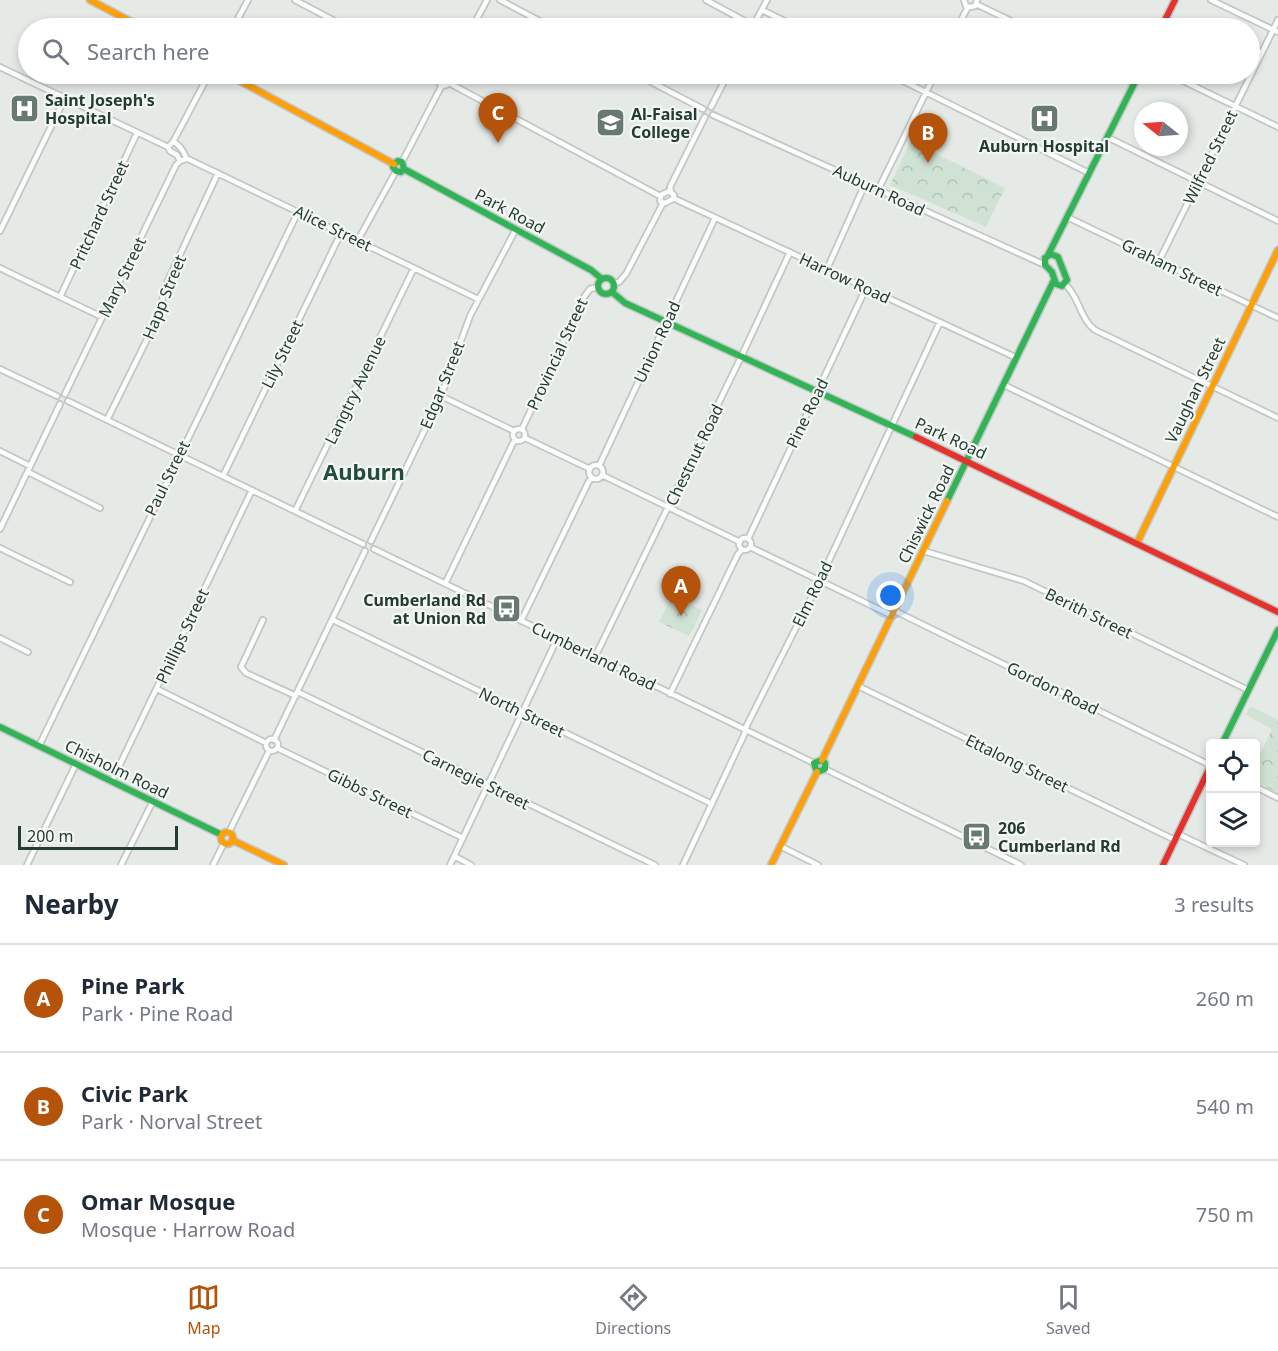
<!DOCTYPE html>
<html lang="en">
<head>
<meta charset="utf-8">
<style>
	:root { --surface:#fff; --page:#f6f6f7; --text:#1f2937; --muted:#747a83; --line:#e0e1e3; --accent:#b45309 }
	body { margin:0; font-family:"Noto Sans",sans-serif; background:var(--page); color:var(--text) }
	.controls { position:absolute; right:18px; bottom:18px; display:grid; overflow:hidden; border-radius:6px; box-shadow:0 3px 9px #0003 }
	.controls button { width:54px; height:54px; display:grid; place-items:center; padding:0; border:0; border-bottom:2px solid var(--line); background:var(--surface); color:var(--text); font:30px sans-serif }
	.compass { position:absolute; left:1134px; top:102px; width:54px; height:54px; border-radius:50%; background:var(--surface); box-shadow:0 3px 9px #0003; rotate:287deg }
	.scale { position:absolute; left:18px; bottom:15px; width:160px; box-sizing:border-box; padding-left:6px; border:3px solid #253c32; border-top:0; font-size:16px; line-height:21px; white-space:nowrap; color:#253c32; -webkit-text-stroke:4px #f4f8f5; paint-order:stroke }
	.you { position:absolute; left:891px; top:596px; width:21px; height:21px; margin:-15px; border:4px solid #fff; border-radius:50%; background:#1a73e8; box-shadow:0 0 0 9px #1a73e833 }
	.badge { display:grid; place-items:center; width:39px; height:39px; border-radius:50%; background:var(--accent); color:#fff; font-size:20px; font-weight:700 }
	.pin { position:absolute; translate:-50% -50px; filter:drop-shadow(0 2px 3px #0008) }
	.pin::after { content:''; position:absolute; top:32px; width:21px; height:18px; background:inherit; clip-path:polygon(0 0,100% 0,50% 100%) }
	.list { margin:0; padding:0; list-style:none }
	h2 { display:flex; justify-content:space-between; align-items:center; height:78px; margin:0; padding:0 24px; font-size:26px }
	h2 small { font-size:20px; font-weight:400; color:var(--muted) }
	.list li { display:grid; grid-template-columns:39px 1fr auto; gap:18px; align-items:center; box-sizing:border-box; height:108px; padding:0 24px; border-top:2px solid var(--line) }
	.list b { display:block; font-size:22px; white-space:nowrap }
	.list p { margin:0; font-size:20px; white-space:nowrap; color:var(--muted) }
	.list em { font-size:20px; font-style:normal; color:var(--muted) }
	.icon { flex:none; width:33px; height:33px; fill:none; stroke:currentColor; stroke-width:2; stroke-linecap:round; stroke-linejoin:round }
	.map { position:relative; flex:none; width:1278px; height:865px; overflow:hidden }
	.search { position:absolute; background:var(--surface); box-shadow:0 3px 9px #0003; left:18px; right:18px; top:18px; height:66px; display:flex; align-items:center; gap:15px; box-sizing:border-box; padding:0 21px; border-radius:33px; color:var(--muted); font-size:22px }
	.sheet { height:402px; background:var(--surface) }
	nav { display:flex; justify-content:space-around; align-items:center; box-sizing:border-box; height:84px; border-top:2px solid var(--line); background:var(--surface); font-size:16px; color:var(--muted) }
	nav a { display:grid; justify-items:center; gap:3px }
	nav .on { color:var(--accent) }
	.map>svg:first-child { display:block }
	.forest { fill:url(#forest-crowns) }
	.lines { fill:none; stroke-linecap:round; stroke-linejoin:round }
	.street-casing { stroke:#c2c7c4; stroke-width:8 }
	.fast-casing { stroke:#c1c7c4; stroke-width:9 }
	.slow-casing { stroke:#c1c7c4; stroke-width:9 }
	.jam-casing { stroke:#c1c7c4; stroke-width:9 }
	.street { stroke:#fbfcfb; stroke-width:4.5 }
	.fast { stroke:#30b455; stroke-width:6 }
	.slow { stroke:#ff9f0a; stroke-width:6 }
	.jam { stroke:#e5322d; stroke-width:6 }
	.labels { text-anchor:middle; stroke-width:4.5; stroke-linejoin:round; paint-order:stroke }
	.poi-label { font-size:16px; font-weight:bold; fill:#253c32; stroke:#f4f8f5; text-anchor:start }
	.street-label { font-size:16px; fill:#253c32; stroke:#f4f8f5 }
	.district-label { font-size:22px; font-weight:bold; fill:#224c3d; stroke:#f4f8f5 }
</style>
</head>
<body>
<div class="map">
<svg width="1278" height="865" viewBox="0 0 1278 865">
	<defs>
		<pattern id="forest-crowns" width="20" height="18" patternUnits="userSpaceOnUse" patternTransform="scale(1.5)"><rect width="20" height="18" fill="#d0e2d3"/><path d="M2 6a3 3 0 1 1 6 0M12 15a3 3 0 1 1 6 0" fill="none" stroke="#b2c3b6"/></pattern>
	</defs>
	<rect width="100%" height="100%" fill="#e5eae7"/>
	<path class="forest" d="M911 141 1005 188 986 227 890 185Z
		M672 596 702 610 689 636 659 622Z
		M1250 706 1278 720V793L1256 782V763L1272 729 1246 715Z"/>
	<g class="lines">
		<defs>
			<path id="street" d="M295 0 348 28
				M500 0 553 28
				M706 0 754 26
				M964 0 966 6 970 7 975 6 977 0
				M1211 0 1278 32
				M976 4 1026 28
				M762 10 799 28
				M233 28 248 0
				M472 28 487 0
				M752 28 767 0
				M957 28 968 7
				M0 67 168 147
				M636 74 703 109
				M889 74 1089 173
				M1116 74 1134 83
				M1169 74 1278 127
				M438.5 80a5.5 5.5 0 1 1 11 0a5.5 5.5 0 1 1-11 0Z
				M449 83 660 196
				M711 107 728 74
				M713 115 1045 265
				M1107 137 1278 221
				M186 158 478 299
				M180 161 177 155 170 151 168 147 173 142 209 74
				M402 162 442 85
				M878 190 935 74
				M669 191 674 195 673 199 665 203 660 201 661 195Z
				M671 192 670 187 705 117
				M673 198 1017 358
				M1067 217 1278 318
				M0 231 65 98
				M358 240 396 171
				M1159 261 1278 20
				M0 268 102 317
				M827 269 865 184
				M614 283 619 282 626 274 663 203
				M1065 284C1079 296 1080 319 1095 330L1278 418
				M60 297 137 133
				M0 369 57 396
				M1004 385 1278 517
				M65 394 176 165 180 161 186 159C186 154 178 143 173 142
				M441 396 514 431
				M68 401 363 544
				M107 420 162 309 163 291 218 173
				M513 435a6 6 0 1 1 12 0a6 6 0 1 1-12 0Z
				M522 429 584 297 590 289 598 287
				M525 438 590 469
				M0 451 30 466
				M589 472a7 7 0 1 1 14 0a7 7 0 1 1-14 0Z
				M599 466 715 218
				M28 472 100 508
				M602 475 740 542
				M223 476 341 233
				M295 511 414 268
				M0 529 60 404
				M739 544a6 6 0 1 1 12 0a6 6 0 1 1-12 0Z
				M748 539 866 288
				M371 541 441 396 470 316 516 229
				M750 547 893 616
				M0 548 70 582
				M374 549 814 763
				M924 551 1024 581 1248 690
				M445 584 513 443 516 440
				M895 611 1210 765
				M263 620 241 667 246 673 296 696
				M333 620 712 804
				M521 621 589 481 593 478
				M0 638 28 652
				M595 657 742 355 790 252
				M858 686 1175 840
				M157 689 266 743
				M298 692 655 865
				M670 694 738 554 742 550
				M266 745a6 6 0 1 1 12 0a6 6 0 1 1-12 0Z
				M274 740 365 551
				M39 746 298 212
				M277 748 463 838
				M825 769 1021 865
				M112 781 252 490
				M1256 787 1278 798
				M229 832 269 751
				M1178 834 1244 865
				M780 846 818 865
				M454 856 471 865
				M27 865 76 764
				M121 865 153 801
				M213 865 224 843
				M450 865 557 639
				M683 865 744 735 747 725 820 580 940 322"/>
			<path id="fast" d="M394 164 393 167 396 171 401 172 404 169
				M394 164 398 161 402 162 404 169
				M404 169 591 270 602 279
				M1051 254 1058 257 1067 280 1062 286 1056 284 1052 272 1045 265V258Z
				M1048 255 1139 74
				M598 286a8 8 0 1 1 16 0a8 8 0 1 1-16 0Z
				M612 292 625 303 916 437
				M947 501 1054 280
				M0 727 222 835
				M1222 744 1278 630
				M817 772 825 769V763L822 760
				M817 772 814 763 822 760"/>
			<path id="slow" d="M90 0 143 28
				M227 74 394 164
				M1137 543 1278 250
				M822 760 947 501
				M221 838a6 6 0 1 1 12 0a6 6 0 1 1-12 0Z
				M232 840 284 865
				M771 865 817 772"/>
			<path id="jam" d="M1161 28 1175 0
				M916 437 1278 612
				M1163 865 1210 767"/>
		</defs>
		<use href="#street" class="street-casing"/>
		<use href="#fast" class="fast-casing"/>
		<use href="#slow" class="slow-casing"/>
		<use href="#jam" class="jam-casing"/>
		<use href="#street" class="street"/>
		<use href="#fast" class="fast"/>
		<use href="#slow" class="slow"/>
		<use href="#jam" class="jam"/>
	</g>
	<defs>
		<symbol id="hospital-square" viewBox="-11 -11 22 22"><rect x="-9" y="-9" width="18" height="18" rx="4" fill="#687971" stroke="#f4f8f5"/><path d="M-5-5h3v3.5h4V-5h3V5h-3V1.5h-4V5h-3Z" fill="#fff"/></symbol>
		<symbol id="school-square" viewBox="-11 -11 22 22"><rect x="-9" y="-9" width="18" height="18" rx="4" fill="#687971" stroke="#f4f8f5"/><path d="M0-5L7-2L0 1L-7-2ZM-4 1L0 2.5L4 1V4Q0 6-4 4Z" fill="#fff"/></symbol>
		<symbol id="bus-square" viewBox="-11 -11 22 22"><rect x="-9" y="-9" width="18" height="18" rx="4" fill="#687971" stroke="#f4f8f5"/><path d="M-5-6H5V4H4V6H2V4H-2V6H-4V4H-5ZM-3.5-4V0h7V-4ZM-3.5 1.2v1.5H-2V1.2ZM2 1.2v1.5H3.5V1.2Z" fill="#fff"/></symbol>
	</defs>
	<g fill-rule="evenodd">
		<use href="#hospital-square" x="8" y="92" width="33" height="33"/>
		<use href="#hospital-square" x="1028" y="102" width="33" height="33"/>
		<use href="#school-square" x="594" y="106" width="33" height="33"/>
		<use href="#bus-square" x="490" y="592" width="33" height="33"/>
		<use href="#bus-square" x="960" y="820" width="33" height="33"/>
	</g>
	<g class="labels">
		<g class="poi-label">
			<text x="45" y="106">Saint Joseph's<tspan x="45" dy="18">Hospital</tspan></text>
			<text x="631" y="120">Al-Faisal<tspan x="631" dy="18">College</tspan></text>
			<text x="1044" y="152" text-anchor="middle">Auburn Hospital</text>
			<text x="486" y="606" text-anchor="end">Cumberland Rd<tspan x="486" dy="18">at Union Rd</tspan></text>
			<text x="998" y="834">206<tspan x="998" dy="18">Cumberland Rd</tspan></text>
		</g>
		<g class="street-label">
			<text transform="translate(1210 157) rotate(-64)" y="6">Wilfred Street</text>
			<text transform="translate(879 190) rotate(25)" y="6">Auburn Road</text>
			<text transform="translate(510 211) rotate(28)" y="6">Park Road</text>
			<text transform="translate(99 215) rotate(-65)" y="6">Pritchard Street</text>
			<text transform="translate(333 228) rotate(26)" y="6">Alice Street</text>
			<text transform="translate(1172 267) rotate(26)" y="6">Graham Street</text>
			<text transform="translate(122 277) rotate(-64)" y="6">Mary Street</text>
			<text transform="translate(845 278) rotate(25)" y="6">Harrow Road</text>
			<text transform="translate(164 297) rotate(-68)" y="6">Happ Street</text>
			<text transform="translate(657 342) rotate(-65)" y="6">Union Road</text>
			<text transform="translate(282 354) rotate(-64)" y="6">Lily Street</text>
			<text transform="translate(557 354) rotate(-65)" y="6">Provincial Street</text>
			<text transform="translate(442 385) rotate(-68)" y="6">Edgar Street</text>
			<text transform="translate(355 390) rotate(-64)" y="6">Langtry Avenue</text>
			<text transform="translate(1195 390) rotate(-64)" y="6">Vaughan Street</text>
			<text transform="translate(807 413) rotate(-64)" y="6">Pine Road</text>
			<text transform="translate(951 438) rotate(25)" y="6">Park Road</text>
			<text transform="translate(694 455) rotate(-64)" y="6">Chestnut Road</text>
			<text transform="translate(167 478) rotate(-64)" y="6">Paul Street</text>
			<text transform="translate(926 514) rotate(-64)" y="6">Chiswick Road</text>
			<text transform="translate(812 594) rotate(-64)" y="6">Elm Road</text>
			<text transform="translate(1089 613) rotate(26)" y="6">Berith Street</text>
			<text transform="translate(182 636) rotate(-65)" y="6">Phillips Street</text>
			<text transform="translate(594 656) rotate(26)" y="6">Cumberland Road</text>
			<text transform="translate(1053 688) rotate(26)" y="6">Gordon Road</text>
			<text transform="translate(522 712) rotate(26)" y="6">North Street</text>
			<text transform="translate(1017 763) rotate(26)" y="6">Ettalong Street</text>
			<text transform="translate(117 769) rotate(26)" y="6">Chisholm Road</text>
			<text transform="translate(476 779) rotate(26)" y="6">Carnegie Street</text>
			<text transform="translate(370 793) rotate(26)" y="6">Gibbs Street</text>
		</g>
		<g class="district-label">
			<text x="364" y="480">Auburn</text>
		</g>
	</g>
</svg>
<div class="controls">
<button><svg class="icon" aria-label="locate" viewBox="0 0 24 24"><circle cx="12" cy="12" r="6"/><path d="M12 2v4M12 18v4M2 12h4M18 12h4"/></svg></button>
<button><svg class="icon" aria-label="layers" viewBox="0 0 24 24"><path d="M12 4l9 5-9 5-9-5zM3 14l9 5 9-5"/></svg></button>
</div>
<svg class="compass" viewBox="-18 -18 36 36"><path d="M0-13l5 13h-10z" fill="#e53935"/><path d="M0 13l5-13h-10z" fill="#747a83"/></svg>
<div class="scale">200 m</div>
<div class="you"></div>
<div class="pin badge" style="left:681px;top:616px">A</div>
<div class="pin badge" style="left:928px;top:163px">B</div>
<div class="pin badge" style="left:498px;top:143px">C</div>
<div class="search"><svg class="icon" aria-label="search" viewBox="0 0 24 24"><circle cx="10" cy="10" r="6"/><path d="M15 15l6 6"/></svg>Search here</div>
</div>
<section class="sheet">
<h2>Nearby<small>3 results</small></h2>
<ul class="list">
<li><span class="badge">A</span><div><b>Pine Park</b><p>Park · Pine Road</p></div><em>260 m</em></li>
<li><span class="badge">B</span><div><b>Civic Park</b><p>Park · Norval Street</p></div><em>540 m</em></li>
<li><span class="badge">C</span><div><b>Omar Mosque</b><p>Mosque · Harrow Road</p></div><em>750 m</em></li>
</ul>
</section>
<nav>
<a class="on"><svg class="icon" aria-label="map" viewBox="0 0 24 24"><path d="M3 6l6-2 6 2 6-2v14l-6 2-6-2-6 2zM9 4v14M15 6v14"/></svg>Map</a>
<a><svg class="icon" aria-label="directions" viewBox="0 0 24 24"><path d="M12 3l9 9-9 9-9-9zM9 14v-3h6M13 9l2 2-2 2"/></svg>Directions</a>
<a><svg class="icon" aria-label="saved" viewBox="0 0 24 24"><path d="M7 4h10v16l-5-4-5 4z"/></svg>Saved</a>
</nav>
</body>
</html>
